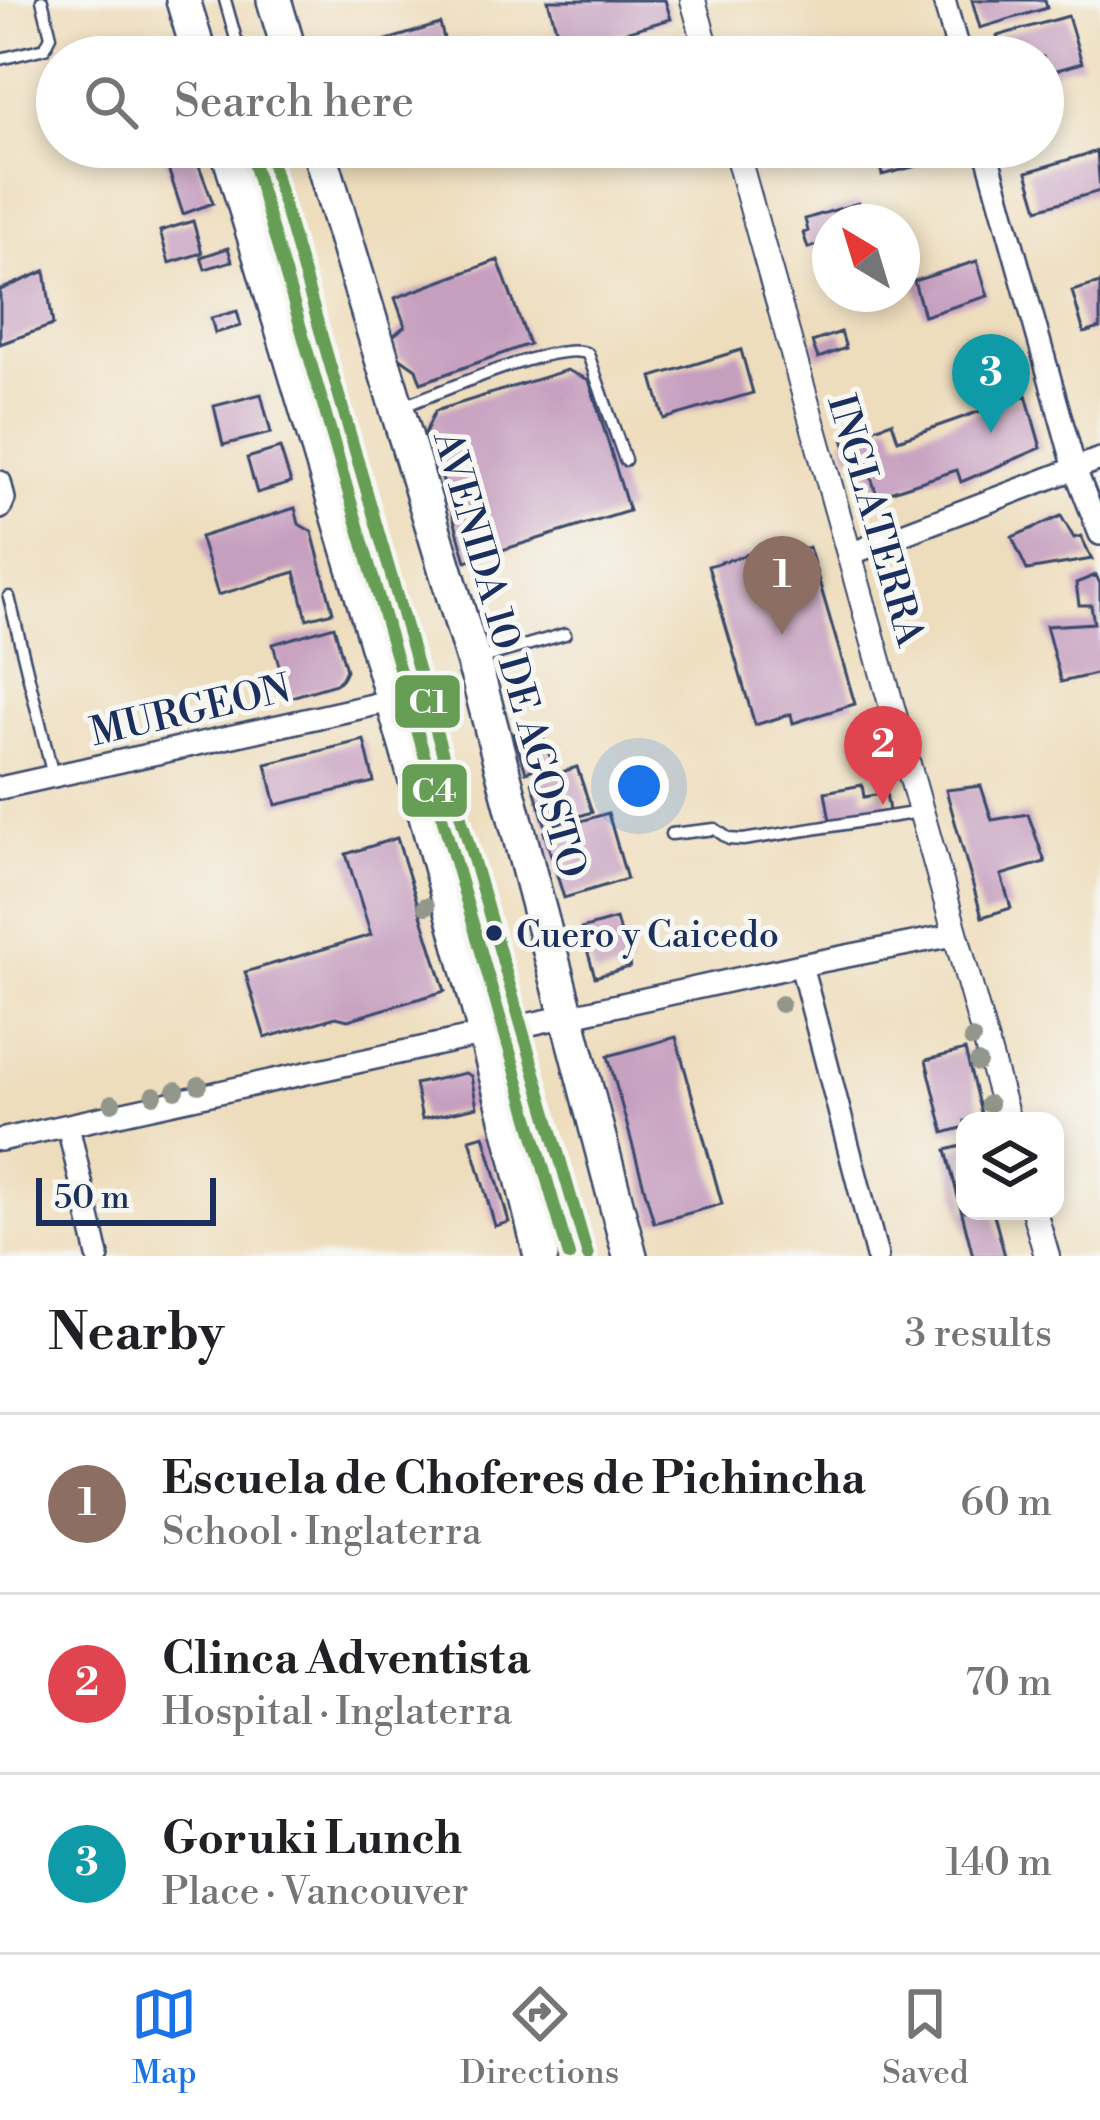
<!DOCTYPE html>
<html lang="en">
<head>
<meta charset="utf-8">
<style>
	:root { --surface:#fff; --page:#f6f6f6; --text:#202124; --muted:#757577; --line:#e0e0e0; --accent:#1a73e8 }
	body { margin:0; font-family:"Libre Bodoni",serif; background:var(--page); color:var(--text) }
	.controls { position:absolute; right:36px; bottom:36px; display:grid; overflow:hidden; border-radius:24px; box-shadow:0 6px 18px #0003 }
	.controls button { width:108px; height:108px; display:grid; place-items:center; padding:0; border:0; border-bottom:3px solid var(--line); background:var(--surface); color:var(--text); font:60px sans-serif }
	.compass { position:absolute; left:812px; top:204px; width:108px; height:108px; border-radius:50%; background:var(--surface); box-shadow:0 6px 18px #0003; rotate:322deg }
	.scale { position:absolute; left:36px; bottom:30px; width:180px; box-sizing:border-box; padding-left:12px; border:6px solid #1b2f5e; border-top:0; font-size:33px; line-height:42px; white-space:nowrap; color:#1b2f5e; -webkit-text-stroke:9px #f6f6f2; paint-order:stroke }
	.you { position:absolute; left:639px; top:786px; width:42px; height:42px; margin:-30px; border:9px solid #fff; border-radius:50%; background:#1a73e8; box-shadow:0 0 0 18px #1a73e833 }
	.badge { display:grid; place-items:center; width:78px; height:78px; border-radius:50%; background:var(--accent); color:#fff; font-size:39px; font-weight:700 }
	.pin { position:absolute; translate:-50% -99px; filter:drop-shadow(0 3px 6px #0008) }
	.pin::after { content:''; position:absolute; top:63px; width:42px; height:36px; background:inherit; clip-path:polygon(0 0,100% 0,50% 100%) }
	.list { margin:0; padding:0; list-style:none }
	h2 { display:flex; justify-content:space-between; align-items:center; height:156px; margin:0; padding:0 48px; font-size:51px }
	h2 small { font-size:39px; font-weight:400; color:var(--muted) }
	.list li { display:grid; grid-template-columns:78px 1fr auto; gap:36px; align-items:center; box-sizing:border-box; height:180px; padding:0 48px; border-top:3px solid var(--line) }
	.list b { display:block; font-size:45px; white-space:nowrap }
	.list p { margin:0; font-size:39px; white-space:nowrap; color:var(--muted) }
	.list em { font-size:39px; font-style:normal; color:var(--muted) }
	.icon { flex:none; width:66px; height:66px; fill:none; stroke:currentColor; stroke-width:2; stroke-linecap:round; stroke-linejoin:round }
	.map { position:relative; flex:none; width:1100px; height:1256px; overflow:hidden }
	.search { position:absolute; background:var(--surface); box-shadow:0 6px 18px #0003; left:36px; right:36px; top:36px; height:132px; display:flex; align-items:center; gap:30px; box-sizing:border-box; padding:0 42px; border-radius:66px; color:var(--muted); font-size:45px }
	.sheet { height:696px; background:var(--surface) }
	nav { display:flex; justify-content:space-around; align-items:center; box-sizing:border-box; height:168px; border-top:3px solid var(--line); background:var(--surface); font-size:33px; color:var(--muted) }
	nav a { display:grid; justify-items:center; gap:6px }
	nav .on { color:var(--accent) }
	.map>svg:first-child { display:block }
	.building { fill:#c69fbf }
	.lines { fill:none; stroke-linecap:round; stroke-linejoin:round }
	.service-casing { stroke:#3b496c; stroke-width:15 }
	.minor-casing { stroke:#3b496c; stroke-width:26 }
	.tertiary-casing { stroke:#3b496c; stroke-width:28 }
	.primary-casing { stroke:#3b496c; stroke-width:38 }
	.service { stroke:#fff; stroke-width:10 }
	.minor { stroke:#fff; stroke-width:21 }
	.tertiary { stroke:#fff; stroke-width:24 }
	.primary { stroke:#fff; stroke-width:33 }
	.bus-1-casing { stroke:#f6f6f2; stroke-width:21 }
	.bus-2-casing { stroke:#f6f6f2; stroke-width:21 }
	.bus-1 { stroke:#669e56; stroke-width:12 }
	.bus-2 { stroke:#669e56; stroke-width:12 }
	.tree { fill:#92968b }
	.bus-dot { fill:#1b2f5e; stroke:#f6f6f2; stroke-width:4.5 }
	.labels { text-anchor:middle; stroke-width:10; stroke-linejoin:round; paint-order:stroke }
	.bus-label { font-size:36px; fill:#1b2f5e; stroke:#f6f6f2; text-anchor:start }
	.street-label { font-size:39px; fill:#1b2f5e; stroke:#f6f6f2 }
	.line-badge { stroke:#f6f6f2; stroke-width:4.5 }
	.badge-label { font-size:33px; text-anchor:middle; font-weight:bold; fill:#fff }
</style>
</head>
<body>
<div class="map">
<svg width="1100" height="1256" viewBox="0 0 1100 1256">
	<rect width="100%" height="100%" fill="#f6f6f2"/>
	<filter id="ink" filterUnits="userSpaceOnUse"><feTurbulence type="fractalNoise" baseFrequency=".00833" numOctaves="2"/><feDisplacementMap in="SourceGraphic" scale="24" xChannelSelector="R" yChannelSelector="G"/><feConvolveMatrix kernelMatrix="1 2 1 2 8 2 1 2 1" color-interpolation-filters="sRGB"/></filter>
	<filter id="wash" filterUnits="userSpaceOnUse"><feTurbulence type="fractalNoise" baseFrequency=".004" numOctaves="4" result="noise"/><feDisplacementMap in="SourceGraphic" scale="48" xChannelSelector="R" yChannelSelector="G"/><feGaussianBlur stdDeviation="2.7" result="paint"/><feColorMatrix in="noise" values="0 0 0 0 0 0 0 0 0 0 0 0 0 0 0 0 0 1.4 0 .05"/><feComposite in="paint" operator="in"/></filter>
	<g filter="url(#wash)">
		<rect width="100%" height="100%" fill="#eeddbc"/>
		<g id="blocks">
			<path class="building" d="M548 0H665L671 19 562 50Z
				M972 0H1045L1047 8 980 28Z
				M1068 16 1082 63 1043 74V57H1003L997 36Z
				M440 24 449 57H334V56Z
				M161 147H192L213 203 183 214Z
				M875 147H957L956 156 882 175Z
				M1097 151 1100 191 1038 209 1027 172Z
				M858 203 864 222H830V241L808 248 803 233 808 231 805 219Z
				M193 221 202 253 169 263 160 231Z
				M228 248 232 261 205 269 201 257Z
				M498 260 529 344 421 383 416 369 399 357 393 336 405 326 395 298Z
				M977 261 988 296 924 316 914 281Z
				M45 271 53 325 0 344V290Z
				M1100 283V328L1084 333 1072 291Z
				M237 311 241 326 215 333 211 318Z
				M841 332 846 348 818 358 812 342Z
				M741 350 753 393 664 419 652 377Z
				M567 370 589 380 629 511 466 561 441 475 433 478 422 440 435 411Z
				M261 394 271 433 223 445 214 406Z
				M1026 395 1041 448 961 482 957 470 877 496 863 451 849 457 843 439 892 422 898 440Z
				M280 448 291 483 257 493 247 458Z
				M295 508 299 524 312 532 333 612 307 619 295 572 218 595 200 537Z
				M1061 516 1074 538 1081 536 1092 559 1027 570 1012 537Z
				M809 547 855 704 793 723 791 714 755 725 708 566 748 554 751 564Z
				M1096 575 1100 584V673L1061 682 1046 626 1094 623 1091 605H1079L1076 583Z
				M334 626 346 670 342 678 336 684 288 698 273 644Z
				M538 724 552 762 526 772 513 734Z
				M364 740 374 782 276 805 266 764Z
				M577 767 592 812 546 827 532 782Z
				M862 785 864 797 886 793 889 811 830 821 825 792Z
				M981 786 992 820 1028 814 1045 862 1001 875 1011 908 982 917 946 790Z
				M608 813 627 879 564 898 544 832Z
				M397 838 445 991 348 1020 336 1017 265 1038 245 972 371 935 346 854Z
				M616 919 630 967 595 977 581 929Z
				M676 1037 722 1204 654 1223 608 1056Z
				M965 1050 983 1121H965V1127L944 1133 926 1060Z
				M465 1073 471 1076 477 1107 422 1119 415 1084Z
				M484 1135 509 1222 495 1226 470 1139Z
				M965 1145V1211H993L1005 1256H973L946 1150Z"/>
		</g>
	</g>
	<g filter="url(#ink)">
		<use href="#blocks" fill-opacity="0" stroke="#3b496c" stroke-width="3"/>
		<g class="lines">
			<defs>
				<path id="service" d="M225 0 241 57
					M0 59 45 48 51 36 42 0
					M267 147 588 1256
					M400 407C438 394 557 339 588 354L625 460
					M9 597 53 776
					M475 660 565 634
					M671 834 715 829 729 839 743 840 920 812"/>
				<path id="minor" d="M944 0 960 57
					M985 147 1075 469 1100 534
					M0 482 4 499 0 508
					M850 554 1100 459
					M0 788 395 700
					M801 965 877 1256
					M68 1126 98 1256
					M0 1140 801 965 954 935"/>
				<path id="tertiary" d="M693 0 709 57
					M735 147 1008 1121
					M1034 1211 1047 1256"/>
				<path id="primary" d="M183 0 200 57
					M274 0 291 57
					M227 147C339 515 452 882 541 1256
					M318 147 478 677 630 1256"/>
			</defs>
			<use href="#service" class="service-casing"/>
			<use href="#minor" class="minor-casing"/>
			<use href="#tertiary" class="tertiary-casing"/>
			<use href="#primary" class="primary-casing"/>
			<use href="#service" class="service"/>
			<use href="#minor" class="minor"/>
			<use href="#tertiary" class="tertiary"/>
			<use href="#primary" class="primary"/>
			<defs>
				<path id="bus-1" d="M267 147 588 1256"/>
				<path id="bus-2" d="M250 152 569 1256"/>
			</defs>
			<use href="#bus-1" class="bus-1-casing"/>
			<use href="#bus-2" class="bus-2-casing"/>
			<use href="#bus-1" class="bus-1"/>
			<use href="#bus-2" class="bus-2"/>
		</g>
		<g class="tree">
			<circle cx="426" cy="906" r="9"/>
			<circle cx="781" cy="1004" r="9"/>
			<circle cx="972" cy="1039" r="9"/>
			<circle cx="978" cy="1063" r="9"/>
			<circle cx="199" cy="1085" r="9"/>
			<circle cx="176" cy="1090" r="9"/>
			<circle cx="154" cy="1095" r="9"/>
			<circle cx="112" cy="1103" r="9"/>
			<circle cx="989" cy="1104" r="9"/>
		</g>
	</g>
	<circle class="bus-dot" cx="494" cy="933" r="10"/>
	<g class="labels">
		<g class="bus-label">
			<text x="516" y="947">Cuero y Caicedo</text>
		</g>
		<g class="street-label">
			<text transform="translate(877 520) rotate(74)" y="14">INGLATERRA</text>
			<text transform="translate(511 654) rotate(74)" y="14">AVENIDA 10 DE AGOSTO</text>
			<text transform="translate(190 709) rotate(-13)" y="14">MURGEON</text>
		</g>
	</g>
	<g class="line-badge">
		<rect x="393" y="673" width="69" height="57" rx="12" fill="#669e56"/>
		<rect x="400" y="762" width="69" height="57" rx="12" fill="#669e56"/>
	</g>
	<g class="badge-label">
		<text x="428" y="713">C1</text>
		<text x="434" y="802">C4</text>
	</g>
</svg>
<div class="controls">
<button><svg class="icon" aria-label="layers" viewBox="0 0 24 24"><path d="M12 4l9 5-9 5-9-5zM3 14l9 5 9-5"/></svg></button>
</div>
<svg class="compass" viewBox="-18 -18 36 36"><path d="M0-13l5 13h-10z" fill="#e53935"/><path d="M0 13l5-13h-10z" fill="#757577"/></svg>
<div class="scale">50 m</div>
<div class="you"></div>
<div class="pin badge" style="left:782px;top:635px;background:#8d6e63">1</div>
<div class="pin badge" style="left:883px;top:805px;background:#e0444e">2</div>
<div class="pin badge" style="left:991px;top:433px;background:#0f9aa8">3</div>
<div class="search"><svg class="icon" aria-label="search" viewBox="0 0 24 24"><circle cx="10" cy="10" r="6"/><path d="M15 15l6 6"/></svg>Search here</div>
</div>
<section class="sheet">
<h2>Nearby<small>3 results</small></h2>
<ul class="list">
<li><span class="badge" style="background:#8d6e63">1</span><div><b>Escuela de Choferes de Pichincha</b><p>School · Inglaterra</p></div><em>60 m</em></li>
<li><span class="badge" style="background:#e0444e">2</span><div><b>Clinca Adventista</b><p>Hospital · Inglaterra</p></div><em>70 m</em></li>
<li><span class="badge" style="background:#0f9aa8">3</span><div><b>Goruki Lunch</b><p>Place · Vancouver</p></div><em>140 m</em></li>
</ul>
</section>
<nav>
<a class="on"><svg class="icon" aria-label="map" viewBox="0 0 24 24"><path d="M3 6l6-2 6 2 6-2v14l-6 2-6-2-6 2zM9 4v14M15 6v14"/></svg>Map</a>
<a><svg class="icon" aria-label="directions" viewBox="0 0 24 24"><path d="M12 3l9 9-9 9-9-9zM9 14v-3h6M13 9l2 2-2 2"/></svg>Directions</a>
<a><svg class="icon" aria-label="saved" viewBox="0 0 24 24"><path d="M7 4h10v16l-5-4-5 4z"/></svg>Saved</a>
</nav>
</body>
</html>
